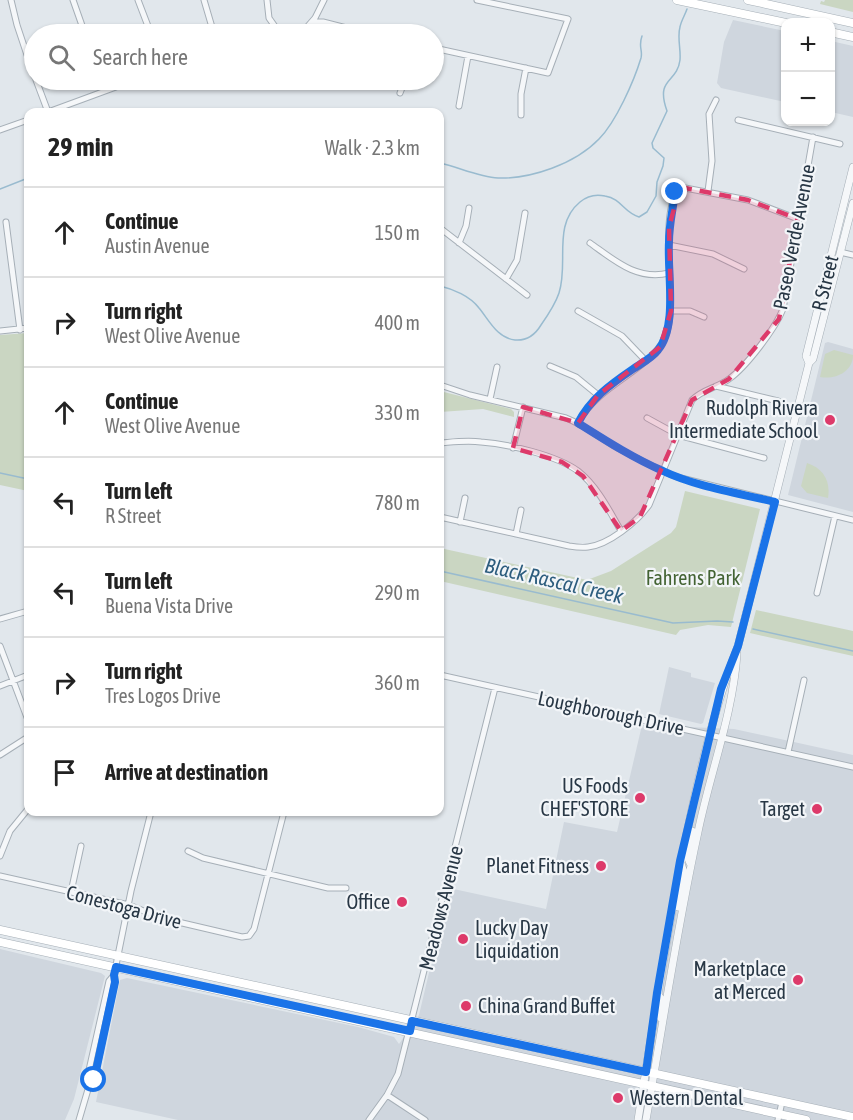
<!DOCTYPE html>
<html lang="en">
<head>
<meta charset="utf-8">
<style>
	:root { --surface:#fff; --page:#f2f2f2; --text:#222; --muted:#767676; --line:#e0e0e0 }
	body { margin:0; font-family:"Asap Condensed",sans-serif; background:var(--page); color:var(--text) }
	.controls { position:absolute; right:18px; top:18px; display:grid; overflow:hidden; border-radius:12px; box-shadow:0 2px 4px #0004 }
	.controls button { width:54px; height:54px; display:grid; place-items:center; padding:0; border:0; border-bottom:2px solid var(--line); background:var(--surface); color:var(--text); font:30px sans-serif }
	.stop { position:absolute; width:18px; height:18px; margin:-14px; border:4px solid #1a73e8; border-radius:50%; background:#fff }
	.stop.end { background:#1a73e8; border-color:#fff; box-shadow:0 2px 6px #0008 }
	.list { margin:0; padding:0; list-style:none }
	h2 { display:flex; justify-content:space-between; align-items:center; height:78px; margin:0; padding:0 24px; font-size:26px }
	h2 small { font-size:20px; font-weight:400; color:var(--muted) }
	.list li { display:grid; grid-template-columns:39px 1fr auto; gap:18px; align-items:center; box-sizing:border-box; height:90px; padding:0 24px; border-top:2px solid var(--line) }
	.list b { display:block; font-size:22px; white-space:nowrap }
	.list p { margin:0; font-size:20px; white-space:nowrap; color:var(--muted) }
	.list em { font-size:20px; font-style:normal; color:var(--muted) }
	.icon { flex:none; width:33px; height:33px; fill:none; stroke:currentColor; stroke-width:2; stroke-linecap:round; stroke-linejoin:round }
	.map { position:relative; flex:none; width:853px; height:1120px; overflow:hidden }
	.search { position:absolute; background:var(--surface); box-shadow:0 2px 4px #0004; left:24px; top:24px; width:420px; height:66px; display:flex; align-items:center; gap:15px; box-sizing:border-box; padding:0 21px; border-radius:33px; color:var(--muted); font-size:22px }
	.panel { position:absolute; background:var(--surface); box-shadow:0 2px 4px #0004; left:24px; top:108px; width:420px; height:708px; border-radius:12px }
	.map>svg:first-child { display:block }
	.built { fill:#cfd6de }
	.green { fill:#cad6c2 }
	.lines { fill:none; stroke-linecap:round; stroke-linejoin:round }
	.stream { stroke:#99bbcf; stroke-width:1.5 }
	.minor-casing { stroke:#a6afb7; stroke-width:7 }
	.tertiary-casing { stroke:#a6afb7; stroke-width:8 }
	.secondary-casing { stroke:#a6afb7; stroke-width:9 }
	.minor { stroke:#f5f7f9; stroke-width:5 }
	.tertiary { stroke:#f5f7f9; stroke-width:7 }
	.secondary { stroke:#fff; stroke-width:8 }
	.route { stroke:#1a73e8; stroke-width:8 }
	.marked { fill:#dd3a6a; fill-opacity:0.2; stroke:#dd3a6a; stroke-width:4.5; stroke-dasharray:12 8; stroke-linejoin:round }
	.poi-dot { fill:#dd3a6a; stroke:#f2f5f8; stroke-width:2 }
	.labels { text-anchor:middle; stroke-width:4.5; stroke-linejoin:round; paint-order:stroke }
	.street-label { font-size:20px; fill:#283745; stroke:#f2f5f8 }
	.poi-label { font-size:20px; fill:#283745; stroke:#f2f5f8; text-anchor:end }
	.park-label { font-size:20px; fill:#436333; stroke:#f2f5f8 }
	.water-label { font-size:21px; font-style:italic; fill:#2d5d7e; stroke:#f2f5f8 }
</style>
</head>
<body>
<div class="map">
<svg width="853" height="1120" viewBox="0 0 853 1120">
	<rect width="100%" height="100%" fill="#e1e7ec"/>
	<path class="built" d="M733 20 785 31V102L721 88 717 83 724 42Z
		M831 41 853 46V117L831 112Z
		M828 342 853 349V512L788 495 825 343Z
		M669 667 691 673V677L715 683 703 723 701 724 659 714Z
		M642 725 734 729 853 755V1120H178L96 1102 120 980 127 978 358 1027 394 1037 399 1044 419 1015 449 888 546 909 564 822 617 832Z
		M0 949 101 973 105 976 74 1099 65 1120H0Z"/>
	<path class="green" d="M825 0H853V12L820 4 821 1 824 2Z
		M28 333V491L0 485V335Z
		M834 350 853 355C853 372 835 380 820 377L825 354Z
		M440 391 511 409 514 412V417L483 409 440 412Z
		M807 463C823 468 831 481 828 498L807 493 801 486Z
		M685 491 760 509 731 627 708 625 680 630 676 635 440 581V548L587 580 611 571 671 533 676 527Z
		M756 610 853 631V656L750 633Z"/>
	<g class="lines">
		<path class="stream" d="M440 163C458 167 479 177 498 178 531 179 575 164 599 139 616 122 634 81 641 58 643 50 638 47 642 36
			M0 189 28 178
			M440 286C453 289 470 296 479 308 489 320 497 338 515 340 527 341 535 335 541 325 548 315 555 305 559 293 569 263 552 225 580 202 587 196 596 194 605 196 622 199 623 212 639 217L647 212 656 196 657 182 663 166 664 158 653 148 652 143 667 111C655 77 677 84 680 60 681 49 677 37 680 27 681 21 685 15 687 9
			M0 473 28 479
			M440 571 673 623 717 621 733 622
			M753 629 853 651"/>
		<defs>
			<path id="minor" d="M11 0 17 25 34 76
				M73 0 85 34
				M138 0 151 34
				M204 0 214 34
				M267 0 269 18 276 28
				M312 22H323L370 34
				M301 34 315 18 324 0
				M434 48 548 73 568 19 477 0
				M36 80 48 112
				M101 80 105 91
				M338 81 339 80
				M400 93 405 80
				M459 106 468 56
				M48 112 116 87 141 80
				M521 115V94L526 68
				M738 120 840 144
				M0 130 28 120
				M708 191 712 161 709 114 716 100
				M6 222 20 330
				M440 228 527 295
				M459 243 466 226 469 208
				M590 243C614 260 637 281 669 273
				M669 245 713 254 744 269
				M840 252 853 255
				M506 279 517 260 525 213
				M578 311 622 336 646 361
				M671 311H690L704 317
				M0 331 28 328
				M440 338V317
				M550 366 576 377 598 395
				M440 385 470 395 566 418C584 425 598 436 614 446 634 457 656 469 677 477L853 520
				M716 386 778 401
				M490 399 497 367
				M647 418 678 435 764 458
				M578 423C599 382 656 369 667 332 678 297 657 214 680 187L748 200 798 219
				M440 443C453 442 467 440 481 442 508 444 556 455 578 471 597 486 609 510 621 531
				M513 448 523 407
				M440 517 569 546C575 547 582 548 588 547 608 545 637 522 649 505L692 400C703 389 717 388 729 379 746 367 775 329 783 309L813 137
				M460 522 465 498
				M516 534 521 510
				M817 593 835 516
				M0 619 28 611
				M0 646 28 720
				M440 675 853 767
				M0 686 28 675
				M788 752 804 680
				M0 755 28 737
				M188 851 203 858 328 888H346
				M0 856 10 831 28 809
				M0 876 129 905 161 918 242 937 249 936 254 929 284 812
				M71 892 81 846
				M89 1086 87 1079 109 981 114 975
				M387 1095 425 1120
				M79 1120 89 1086 94 1080 115 982 114 975 131 891 151 812
				M369 1120 387 1095 398 1074 495 688
				M778 1120 782 1102"/>
			<path id="tertiary" d="M809 363 806 356 853 167
				M690 863 687 856 692 831
				M678 907 684 873 681 863
				M657 993 661 999V1018
				M638 1120C655 1014 670 909 693 804 705 750 718 697 738 646L809 363 813 359 853 203
				M646 1120C663 1024 677 928 698 832 710 773 733 714 737 654"/>
			<path id="secondary" d="M677 0 786 23
				M748 0 853 23
				M830 32 853 37
				M0 930 853 1117
				M0 942 806 1120"/>
		</defs>
		<use href="#minor" class="minor-casing"/>
		<use href="#tertiary" class="tertiary-casing"/>
		<use href="#secondary" class="secondary-casing"/>
		<use href="#minor" class="minor"/>
		<use href="#tertiary" class="tertiary"/>
		<use href="#secondary" class="secondary"/>
	</g>
	<g class="lines">
		<path class="route" d="M94 1080 115 982 114 975 116 967 410 1031 412 1021 646 1072 657 993 680 861 721 689 738 646 775 502C738 493 697 487 663 471 633 458 605 440 578 423 590 399 611 384 633 369 642 363 652 358 658 350 678 326 667 273 669 242 669 225 673 209 675 192"/>
	</g>
	<path class="marked" d="M680 187 748 200 798 219 779 319 729 379 692 400 640 517 621 531 583 476 562 462 513 448 523 407 578 423 598 395 660 347 671 311 669 227Z"/>
	<g class="poi-dot">
		<circle cx="830" cy="420" r="6"/>
		<circle cx="640" cy="798" r="6"/>
		<circle cx="817" cy="809" r="6"/>
		<circle cx="601" cy="866" r="6"/>
		<circle cx="402" cy="902" r="6"/>
		<circle cx="463" cy="939" r="6"/>
		<circle cx="798" cy="980" r="6"/>
		<circle cx="466" cy="1006" r="6"/>
		<circle cx="618" cy="1098" r="6"/>
	</g>
	<g class="labels">
		<g class="street-label">
			<text transform="translate(794 237) rotate(-79)" y="7">Paseo Verde Avenue</text>
			<text transform="translate(825 283) rotate(-76)" y="7">R Street</text>
			<text transform="translate(611 713) rotate(12)" y="7">Loughborough Drive</text>
			<text transform="translate(124 907) rotate(15)" y="7">Conestoga Drive</text>
			<text transform="translate(441 908) rotate(-76)" y="7">Meadows Avenue</text>
		</g>
		<g class="poi-label">
			<text x="818" y="415">Rudolph Rivera<tspan x="818" dy="23">Intermediate School</tspan></text>
			<text x="628" y="793">US Foods<tspan x="628" dy="23">CHEF'STORE</tspan></text>
			<text x="805" y="816">Target</text>
			<text x="589" y="873">Planet Fitness</text>
			<text x="390" y="909">Office</text>
			<text x="475" y="935" text-anchor="start">Lucky Day<tspan x="475" dy="23">Liquidation</tspan></text>
			<text x="786" y="976">Marketplace<tspan x="786" dy="23">at Merced</tspan></text>
			<text x="478" y="1013" text-anchor="start">China Grand Buffet</text>
			<text x="630" y="1105" text-anchor="start">Western Dental</text>
		</g>
		<g class="park-label">
			<text x="693" y="585">Fahrens Park</text>
		</g>
		<g class="water-label">
			<text transform="translate(554 581) rotate(13)" y="7">Black Rascal Creek</text>
		</g>
	</g>
</svg>
<div class="controls">
<button>+</button>
<button>−</button>
</div>
<div class="stop" style="left:94px;top:1080px"></div>
<div class="stop end" style="left:675px;top:192px"></div>
<div class="search"><svg class="icon" aria-label="search" viewBox="0 0 24 24"><circle cx="10" cy="10" r="6"/><path d="M15 15l6 6"/></svg>Search here</div>
<section class="panel">
<h2>29 min<small>Walk · 2.3 km</small></h2>
<ul class="list">
<li><svg class="icon" aria-label="ahead" viewBox="0 0 24 24"><path d="M12 20V5M6 11l6-6 6 6"/></svg><div><b>Continue</b><p>Austin Avenue</p></div><em>150 m</em></li>
<li><svg class="icon" aria-label="right" viewBox="0 0 24 24"><path d="M7 20v-9h11M14 6l5 5-5 5"/></svg><div><b>Turn right</b><p>West Olive Avenue</p></div><em>400 m</em></li>
<li><svg class="icon" aria-label="ahead" viewBox="0 0 24 24"><path d="M12 20V5M6 11l6-6 6 6"/></svg><div><b>Continue</b><p>West Olive Avenue</p></div><em>330 m</em></li>
<li><svg class="icon" aria-label="left" viewBox="0 0 24 24"><path d="M17 20v-9H6M10 6l-5 5 5 5"/></svg><div><b>Turn left</b><p>R Street</p></div><em>780 m</em></li>
<li><svg class="icon" aria-label="left" viewBox="0 0 24 24"><path d="M17 20v-9H6M10 6l-5 5 5 5"/></svg><div><b>Turn left</b><p>Buena Vista Drive</p></div><em>290 m</em></li>
<li><svg class="icon" aria-label="right" viewBox="0 0 24 24"><path d="M7 20v-9h11M14 6l5 5-5 5"/></svg><div><b>Turn right</b><p>Tres Logos Drive</p></div><em>360 m</em></li>
<li><svg class="icon" aria-label="arrive" viewBox="0 0 24 24"><path d="M6 21V4h12l-3 4 3 4H6"/></svg><div><b>Arrive at destination</b></div></li>
</ul>
</section>
</div>
</body>
</html>
